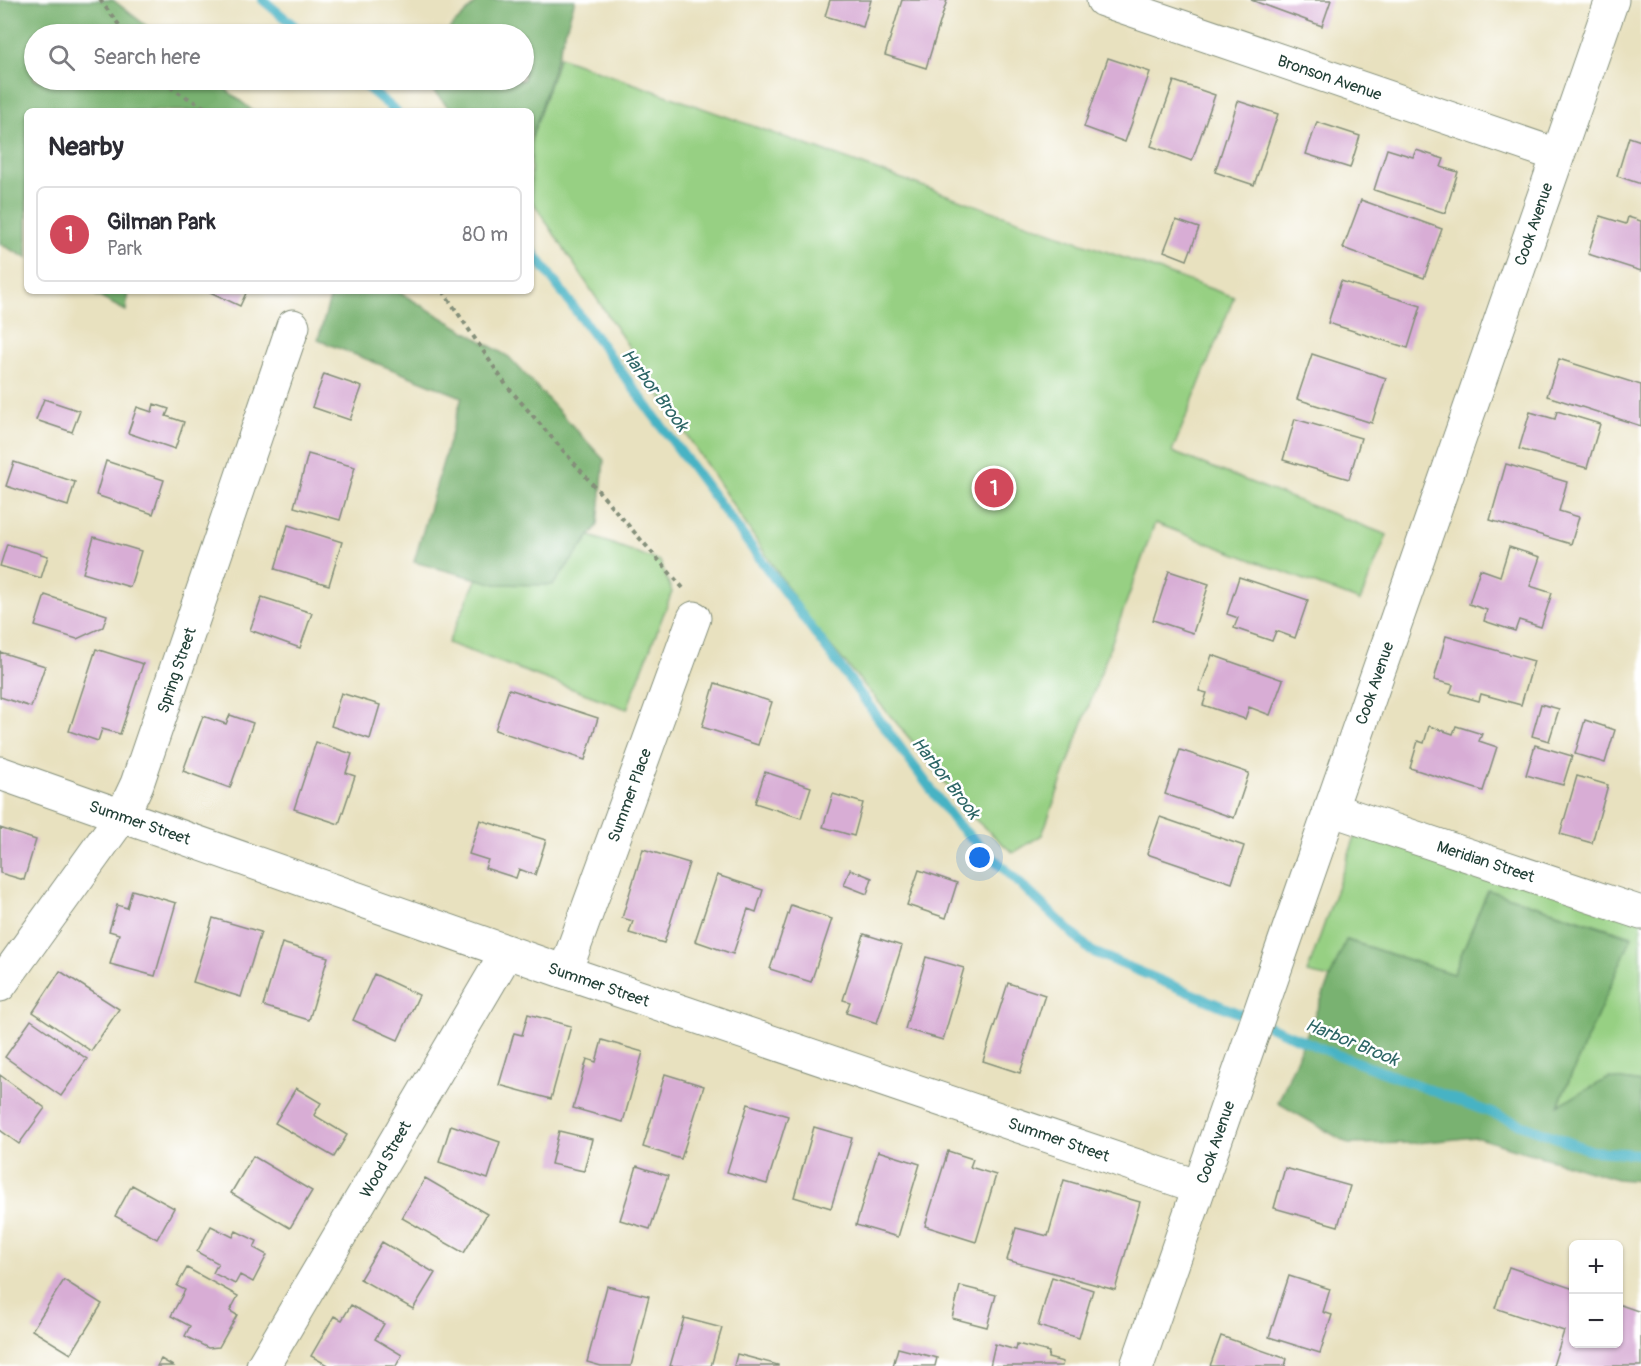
<!DOCTYPE html>
<html lang="en">
<head>
<meta charset="utf-8">
<style>
	:root { --surface:#fff; --page:#f7f7f7; --text:#2b2b33; --muted:#7c7c81; --line:#e1e1e2; --accent:#d1495b }
	body { margin:0; font-family:Pangolin,sans-serif; background:var(--page); color:var(--text) }
	.controls { position:absolute; right:18px; bottom:18px; display:grid; overflow:hidden; border-radius:9px; box-shadow:0 2px 4px #0004 }
	.controls button { width:54px; height:54px; display:grid; place-items:center; padding:0; border:0; border-bottom:2px solid var(--line); background:var(--surface); color:var(--text); font:30px sans-serif }
	.you { position:absolute; left:980px; top:858px; width:21px; height:21px; margin:-15px; border:4px solid #fff; border-radius:50%; background:#1a73e8; box-shadow:0 0 0 9px #1a73e833 }
	.badge { display:grid; place-items:center; width:39px; height:39px; border-radius:50%; background:var(--accent); color:#fff; font-size:20px; font-weight:700 }
	.pin { position:absolute; translate:-50% -50%; border:3px solid #fff; box-shadow:0 2px 6px #0006 }
	.list { margin:0; padding:0; list-style:none }
	h2 { display:flex; justify-content:space-between; align-items:center; height:78px; margin:0; padding:0 24px; font-size:26px }
	h2 small { font-size:20px; font-weight:400; color:var(--muted) }
	.list li { display:grid; grid-template-columns:39px 1fr auto; gap:18px; align-items:center; box-sizing:border-box; height:96px; margin:0 12px 12px; padding:0 12px; border:2px solid var(--line); border-radius:9px }
	.list b { display:block; font-size:22px; white-space:nowrap }
	.list p { margin:0; font-size:20px; white-space:nowrap; color:var(--muted) }
	.list em { font-size:20px; font-style:normal; color:var(--muted) }
	.icon { flex:none; width:33px; height:33px; fill:none; stroke:currentColor; stroke-width:2; stroke-linecap:round; stroke-linejoin:round }
	.map { position:relative; flex:none; width:1641px; height:1366px; overflow:hidden }
	.search { position:absolute; background:var(--surface); box-shadow:0 2px 4px #0004; left:24px; top:24px; width:510px; height:66px; display:flex; align-items:center; gap:15px; box-sizing:border-box; padding:0 21px; border-radius:33px; color:var(--muted); font-size:22px }
	.panel { position:absolute; background:var(--surface); box-shadow:0 2px 4px #0004; left:24px; top:108px; width:510px; height:186px; border-radius:9px }
	.map>svg:first-child { display:block }
	.green { fill:#97d083; stroke:#5b865c; stroke-width:1.5 }
	.forest { fill:#79b271; stroke:#4c7852; stroke-width:1.5 }
	.lines { fill:none; stroke-linecap:round; stroke-linejoin:round }
	.stream { stroke:#47b3c4; stroke-width:10 }
	.building { fill:#d8add5 }
	.minor-casing { stroke:#848f7a; stroke-width:35 }
	.major-casing { stroke:#848f7a; stroke-width:35 }
	.path { stroke:#848f7a; stroke-width:4; stroke-dasharray:4.5 4.5; stroke-linecap:butt }
	.minor { stroke:#fff; stroke-width:33 }
	.major { stroke:#fff; stroke-width:33 }
	.labels { text-anchor:middle; stroke-width:5; stroke-linejoin:round; paint-order:stroke }
	.street-label { font-size:16px; fill:#1f3d34; stroke:#fff }
	.water-label { font-size:18px; font-style:italic; fill:#2d6666; stroke:#fff }
</style>
</head>
<body>
<div class="map">
<svg width="1641" height="1366" viewBox="0 0 1641 1366">
	<rect width="100%" height="100%" fill="#fff"/>
	<filter id="ink" filterUnits="userSpaceOnUse"><feTurbulence type="fractalNoise" baseFrequency=".0167" numOctaves="2"/><feDisplacementMap in="SourceGraphic" scale="12" xChannelSelector="R" yChannelSelector="G"/><feConvolveMatrix kernelMatrix="1 2 1 2 8 2 1 2 1" color-interpolation-filters="sRGB"/></filter>
	<filter id="wash" filterUnits="userSpaceOnUse"><feTurbulence type="fractalNoise" baseFrequency=".008" numOctaves="4" result="noise"/><feDisplacementMap in="SourceGraphic" scale="24" xChannelSelector="R" yChannelSelector="G"/><feGaussianBlur stdDeviation="1.35" result="paint"/><feColorMatrix in="noise" values="0 0 0 0 0 0 0 0 0 0 0 0 0 0 0 0 0 1.4 0 .05"/><feComposite in="paint" operator="in"/></filter>
	<g filter="url(#wash)">
		<rect width="100%" height="100%" fill="#e8e1bf"/>
		<path class="green" d="M559 57 1234 297 1172 452 1387 535 1360 601 1155 523 1042 835 1013 853 969 814 923 754 811 623 531 199V140Z
			M590 536 660 561 672 592 627 709 448 643 477 578 496 584 553 585Z
			M1361 820 1641 899V1083L1609 1078 1558 1106 1632 936 1488 890 1453 974 1347 940 1330 978 1307 973Z"/>
		<path class="forest" d="M0 0H113L157 34H34V80H214L253 111H27V258L0 244Z
			M479 0H575L531 140V111H452L423 80H524V34H444Z
			M88 291H128L126 311Z
			M332 291H397L509 357 604 460 598 525 553 585 496 584 414 562 462 397 318 340Z
			M1488 890 1632 937 1558 1105 1609 1078 1641 1083V1181L1617 1179 1475 1137 1417 1143 1349 1144 1278 1103 1346 940 1453 974Z"/>
		<g class="lines">
			<path class="stream" d="M263 0 304 34
				M358 80 396 111
				M531 250 956 823 1091 951 1335 1054 1592 1151 1641 1154"/>
		</g>
		<g id="blocks">
			<path class="building" d="M830 0H871L863 27 825 16Z
				M902 0H947L926 68 885 55Z
				M1251 0H1331L1322 26Z
				M1108 58 1150 72 1125 142 1084 127Z
				M1174 81 1215 95 1192 161 1151 146Z
				M1238 101 1278 114 1254 185 1215 172Z
				M1317 122 1360 136 1350 168 1306 154Z
				M1629 137 1641 141V184L1617 176Z
				M1387 149 1413 157 1416 150 1444 159 1441 167 1458 172 1445 213 1374 190Z
				M1361 200 1442 229 1424 278 1343 248Z
				M1600 216 1626 224 1628 217 1641 221V271L1588 254Z
				M1176 220 1199 228 1187 260 1164 251Z
				M1341 281 1421 306 1408 348 1328 323Z
				M208 291H247L240 306Z
				M1312 354 1386 378 1372 423 1297 399Z
				M1559 359 1641 385V426L1547 396Z
				M324 374 362 387 350 420 312 407Z
				M44 399 80 411 72 432 36 420Z
				M154 404 169 409 166 416 184 422 175 449 128 433 137 407 152 412Z
				M1557 411 1600 424 1587 468 1519 449 1530 412 1555 419Z
				M1295 419 1361 438 1349 479 1283 460Z
				M308 454 355 467 340 520 294 507Z
				M106 461 164 480 153 514 96 495Z
				M14 462 75 482 68 506 6 486Z
				M1506 464 1567 482 1559 511 1579 517 1571 544 1490 520Z
				M288 525 342 542 329 585 275 569Z
				M94 537 141 551 130 587 83 573Z
				M7 544 48 556 41 578 0 566Z
				M1509 547 1540 557 1530 586 1552 593 1541 627 1519 620 1515 631 1484 621 1487 610 1469 604 1480 569 1500 576Z
				M1169 571 1209 584 1193 633 1153 620Z
				M1239 577 1308 600 1295 638 1276 631 1272 641 1234 628 1238 618 1227 614Z
				M45 595 107 615 103 627 77 639 35 626Z
				M262 597 312 613 300 648 250 630Z
				M1446 636 1534 661 1521 705 1481 694 1479 701 1450 693 1453 685 1434 680Z
				M96 649 143 664 120 734 102 729 98 741 69 731Z
				M0 652 45 666 31 707 0 697Z
				M1212 655 1283 680 1270 715 1249 707 1245 719 1203 705 1207 693 1199 691Z
				M715 683 772 702 758 745 702 727Z
				M509 689 598 718 585 760 495 730Z
				M341 693 380 705 370 739 331 726Z
				M1541 704 1559 709 1549 741 1532 736Z
				M230 715 253 723 230 788 183 771 203 716 226 724Z
				M1585 720 1615 730 1605 763 1575 754Z
				M1429 726 1453 734 1456 726 1482 734 1479 741 1497 747 1483 791 1410 768 1418 741 1424 743Z
				M316 742 352 754 346 773 355 776 339 824 294 809Z
				M1535 745 1572 756 1563 785 1526 775Z
				M1180 750 1249 773 1234 818 1165 794Z
				M765 772 811 787 801 818 755 803Z
				M1577 776 1608 785 1592 843 1560 834Z
				M833 794 863 803 854 836 823 827Z
				M1160 817 1244 846 1232 883 1147 854Z
				M480 820 546 840 535 875 519 869 516 878 485 868 488 860 469 854Z
				M0 828 36 840 24 880 0 873Z
				M643 849 689 863 664 943 629 933 633 921 622 918Z
				M850 869 872 878 867 894 844 885Z
				M919 870 957 883 946 918 907 905Z
				M717 875 763 890 756 912 748 909 733 954 695 941Z
				M132 890 176 903 155 976 110 964 119 934 109 931 117 905 127 908Z
				M791 905 832 919 811 982 770 969Z
				M213 918 261 932 241 997 193 982Z
				M864 934 902 946 877 1023 846 1013 850 1002 843 1000Z
				M282 943 328 957 309 1020 263 1006Z
				M926 957 964 968 943 1040 905 1029Z
				M60 971 119 1009 91 1051 33 1012Z
				M374 974 419 995 398 1040 353 1020Z
				M1008 983 1045 995 1020 1073 983 1061Z
				M528 1014 571 1026 551 1099 499 1085 514 1033 522 1035Z
				M31 1020 87 1059 61 1096 5 1057Z
				M602 1040 643 1052 623 1122 573 1108 587 1059 596 1062Z
				M665 1074 704 1086 681 1159 643 1147Z
				M0 1075 45 1108 19 1144 0 1130Z
				M296 1088 321 1103 314 1115 347 1135 334 1157 275 1123Z
				M748 1104 788 1116 767 1184 727 1172Z
				M451 1125 500 1142 488 1179 439 1162Z
				M814 1127 852 1138 831 1208 794 1197Z
				M559 1131 592 1139 584 1171 551 1164Z
				M878 1151 920 1164 898 1237 856 1225Z
				M948 1151 973 1159 970 1167 996 1175 976 1242 925 1226Z
				M253 1156 312 1191 290 1228 231 1193Z
				M637 1166 668 1176 650 1229 620 1220Z
				M1285 1168 1350 1186 1338 1226 1274 1208Z
				M425 1178 487 1214 464 1253 402 1218Z
				M1064 1180 1140 1202 1115 1290 1007 1260 1016 1228 1048 1236Z
				M132 1185 174 1208 157 1239 115 1216Z
				M211 1226 233 1237 236 1231 257 1241 254 1248 267 1255 253 1282 240 1275 235 1284 213 1273 218 1263 197 1252Z
				M382 1242 435 1273 413 1309 360 1279Z
				M1509 1267 1574 1289V1344H1618V1304L1641 1312V1366H1553L1564 1331 1495 1308Z
				M187 1268 238 1296 230 1311 237 1315 219 1347 208 1348 185 1336 190 1326 171 1316 185 1290 177 1286Z
				M1289 1276 1330 1289 1323 1312 1332 1315 1320 1353 1269 1337Z
				M1052 1277 1093 1290 1079 1338 1038 1326Z
				M64 1280 102 1304 71 1354 32 1330Z
				M607 1286 649 1296 631 1366H601L587 1362Z
				M960 1286 996 1295 987 1327 952 1318Z
				M351 1305 384 1324 375 1339 402 1355 396 1366H329L311 1356 334 1316 342 1320Z
				M684 1318 722 1328 711 1366H670Z
				M1221 1336 1287 1359 1285 1366H1210Z
				M995 1344 1016 1350 1017 1344 1049 1352 1048 1358 1063 1362 1062 1366H990Z
				M898 1348 937 1358 935 1366H893Z
				M737 1354 778 1365V1366H734Z
				M161 1359 173 1366H157Z"/>
		</g>
	</g>
	<g filter="url(#ink)">
		<use href="#blocks" fill-opacity="0" stroke="#848f7a" stroke-width="1.5"/>
		<g class="lines">
			<defs>
				<path id="minor" d="M1103 0 1557 155
					M0 773 565 972 1199 1187
					M1330 809 1641 913
					M565 972 694 618
					M0 985 122 816 137 784 293 326
					M263 1366 507 952"/>
				<path id="major" d="M1137 1366 1612 0"/>
			</defs>
			<use href="#minor" class="minor-casing"/>
			<use href="#major" class="major-casing"/>
			<path class="path" d="M100 0 126 34
				M164 80 174 90 211 111
				M443 291 506 385 683 588"/>
			<use href="#minor" class="minor"/>
			<use href="#major" class="major"/>
		</g>
	</g>
	<g class="labels">
		<g class="street-label">
			<text transform="translate(1330 77) rotate(19)" y="6">Bronson Avenue</text>
			<text transform="translate(1533 224) rotate(-71)" y="6">Cook Avenue</text>
			<text transform="translate(176 670) rotate(-71)" y="6">Spring Street</text>
			<text transform="translate(1374 683) rotate(-71)" y="6">Cook Avenue</text>
			<text transform="translate(629 795) rotate(-70)" y="6">Summer Place</text>
			<text transform="translate(140 822) rotate(19)" y="6">Summer Street</text>
			<text transform="translate(1486 861) rotate(18)" y="6">Meridian Street</text>
			<text transform="translate(599 984) rotate(19)" y="6">Summer Street</text>
			<text transform="translate(1059 1139) rotate(19)" y="6">Summer Street</text>
			<text transform="translate(1215 1142) rotate(-71)" y="6">Cook Avenue</text>
			<text transform="translate(385 1159) rotate(-60)" y="6">Wood Street</text>
		</g>
		<g class="water-label">
			<text transform="translate(655 390) rotate(53)" y="6">Harbor Brook</text>
			<text transform="translate(946 778) rotate(52)" y="6">Harbor Brook</text>
			<text transform="translate(1352 1042) rotate(22)" y="6">Harbor Brook</text>
		</g>
	</g>
</svg>
<div class="controls">
<button>+</button>
<button>−</button>
</div>
<div class="you"></div>
<div class="pin badge" style="left:994px;top:488px">1</div>
<div class="search"><svg class="icon" aria-label="search" viewBox="0 0 24 24"><circle cx="10" cy="10" r="6"/><path d="M15 15l6 6"/></svg>Search here</div>
<section class="panel">
<h2>Nearby<small></small></h2>
<ul class="list">
<li><span class="badge">1</span><div><b>Gilman Park</b><p>Park</p></div><em>80 m</em></li>
</ul>
</section>
</div>
</body>
</html>
